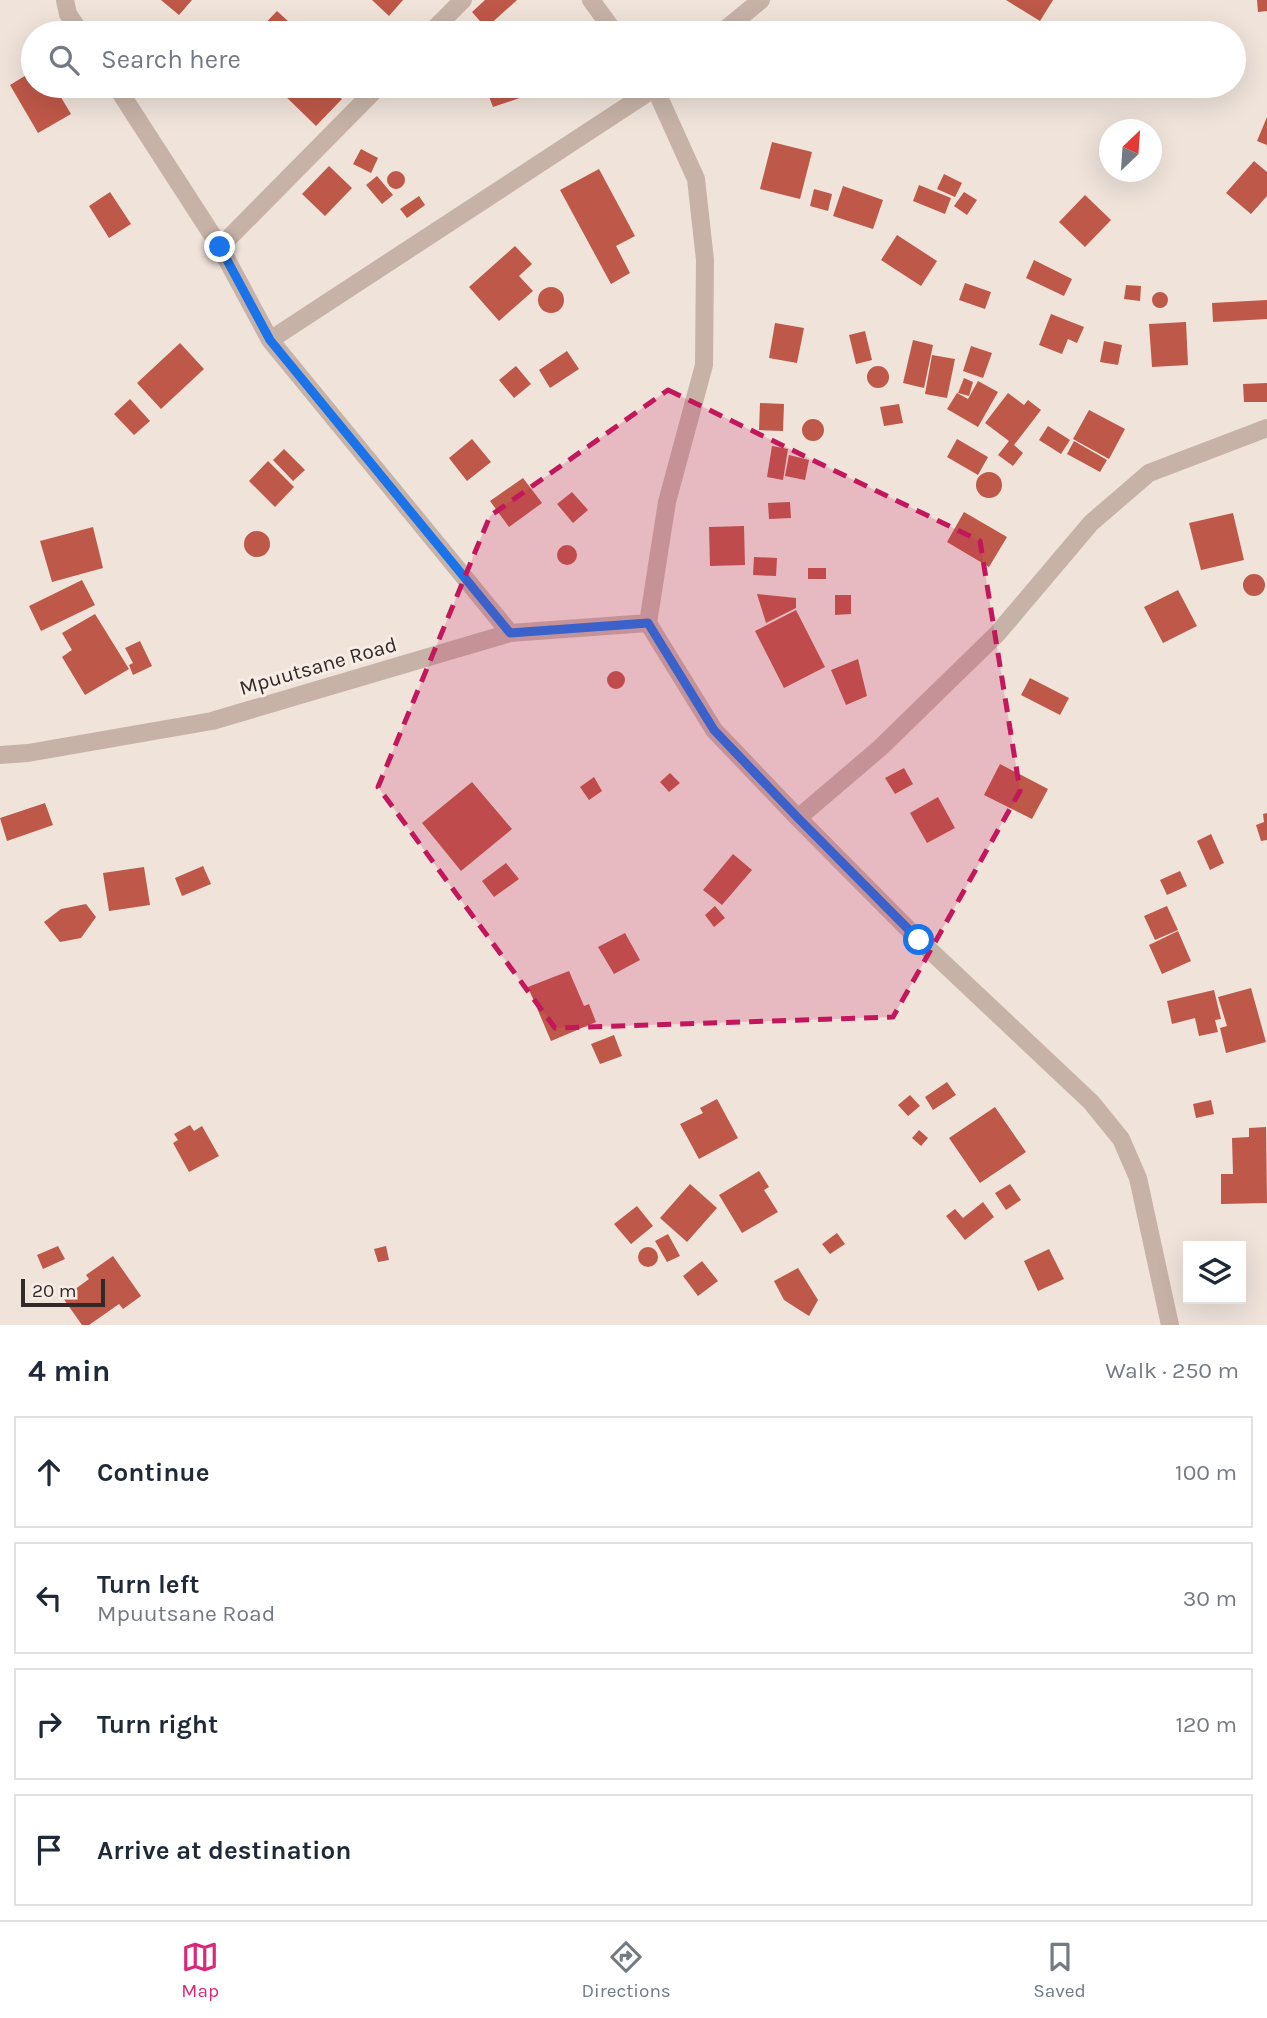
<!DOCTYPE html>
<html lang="en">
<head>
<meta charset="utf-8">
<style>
	:root { --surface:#fff; --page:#f6f6f7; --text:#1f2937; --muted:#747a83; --line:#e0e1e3; --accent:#db2777 }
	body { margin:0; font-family:Karla,sans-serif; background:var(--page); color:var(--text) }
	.controls { position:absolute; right:21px; bottom:21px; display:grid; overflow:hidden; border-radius:0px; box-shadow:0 7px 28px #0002 }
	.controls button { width:63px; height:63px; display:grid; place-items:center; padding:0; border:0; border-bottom:2px solid var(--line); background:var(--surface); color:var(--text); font:35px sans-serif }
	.compass { position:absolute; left:1099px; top:119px; width:63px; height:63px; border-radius:50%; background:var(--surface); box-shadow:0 7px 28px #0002; rotate:25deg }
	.scale { position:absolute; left:21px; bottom:18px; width:84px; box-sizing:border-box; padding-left:7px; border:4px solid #332927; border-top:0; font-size:19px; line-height:24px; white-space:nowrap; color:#332927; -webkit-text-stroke:5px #f8ede6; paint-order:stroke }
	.stop { position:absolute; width:21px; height:21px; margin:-16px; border:5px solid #1a73e8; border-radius:50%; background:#fff }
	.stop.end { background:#1a73e8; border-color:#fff; box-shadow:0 2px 7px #0008 }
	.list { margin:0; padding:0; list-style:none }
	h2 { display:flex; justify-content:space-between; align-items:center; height:91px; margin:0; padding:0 28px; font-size:30px }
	h2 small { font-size:23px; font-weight:400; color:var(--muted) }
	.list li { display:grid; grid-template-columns:46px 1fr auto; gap:21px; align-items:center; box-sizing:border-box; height:112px; margin:0 14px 14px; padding:0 14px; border:2px solid var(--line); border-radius:0px }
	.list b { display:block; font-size:26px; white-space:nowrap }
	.list p { margin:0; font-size:23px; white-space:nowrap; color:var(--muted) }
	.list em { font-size:23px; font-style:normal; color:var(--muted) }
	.icon { flex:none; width:38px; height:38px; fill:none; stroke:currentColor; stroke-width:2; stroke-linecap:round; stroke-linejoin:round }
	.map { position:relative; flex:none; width:1267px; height:1325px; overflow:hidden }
	.search { position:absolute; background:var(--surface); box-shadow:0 7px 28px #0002; left:21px; right:21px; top:21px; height:77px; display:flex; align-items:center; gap:18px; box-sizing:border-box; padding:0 24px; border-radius:38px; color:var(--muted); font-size:26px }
	.sheet { height:595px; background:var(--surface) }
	nav { display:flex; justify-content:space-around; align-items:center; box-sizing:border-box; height:98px; border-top:2px solid var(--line); background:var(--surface); font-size:19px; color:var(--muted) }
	nav a { display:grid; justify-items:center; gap:4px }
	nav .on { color:var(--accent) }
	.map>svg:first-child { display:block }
	.building { fill:#be5849 }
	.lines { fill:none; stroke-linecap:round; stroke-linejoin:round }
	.minor { stroke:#c6b2a7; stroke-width:18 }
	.route { stroke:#1a73e8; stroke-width:9 }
	.marked { fill:#c2185b; fill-opacity:0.2; stroke:#c2185b; stroke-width:5; stroke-dasharray:14 9; stroke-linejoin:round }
	.labels { text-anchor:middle; stroke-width:6; stroke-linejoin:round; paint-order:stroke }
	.street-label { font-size:21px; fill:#332927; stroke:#f8ede6 }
</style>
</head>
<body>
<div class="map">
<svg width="1267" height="1325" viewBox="0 0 1267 1325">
	<rect width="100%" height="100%" fill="#efe3da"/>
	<path class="building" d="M161 0H192L179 15Z
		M372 0H403L389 16Z
		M485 0H517L486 28 472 12Z
		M1006 0H1053L1040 21Z
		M1257 0H1267V11L1258 12Z
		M277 11 301 33H256Z
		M33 71V86H62L56 89 71 114 38 133 10 85Z
		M279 86H329L342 99 316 126 277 88Z
		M485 86H555L493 107Z
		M1267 117V145L1257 141Z
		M772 142 812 152 800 199 760 189Z
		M361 149 378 158 371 173 353 164Z
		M1254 161 1267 172V196L1251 214 1226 193Z
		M329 166 352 188 325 216 302 194Z
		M599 169 635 236 616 246 630 273 611 284 560 190Z
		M387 180a9 9 0 1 1 18 0a9 9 0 1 1-18 0Z
		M944 174 962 183 955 197 937 189Z
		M377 176 393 195 382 204 366 185Z
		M919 185 951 198 945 214 913 201Z
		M843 186 883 200 873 229 833 216Z
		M814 189 832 194 828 211 810 206Z
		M110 192 131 224 109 238 89 206Z
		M964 192 977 200 967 215 954 206Z
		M1085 195 1111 220 1085 247 1059 222Z
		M419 196 425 205 407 218 400 209Z
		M897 235 937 261 921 286 881 260Z
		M515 246 532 264 519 276 533 291 499 321 469 287Z
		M1034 260 1072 279 1064 296 1026 278Z
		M965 283 991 292 985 309 959 300Z
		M1126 285 1141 286 1140 301 1124 299Z
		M538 300a13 13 0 1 1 26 0a13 13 0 1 1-26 0Z
		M1152 300a8 8 0 1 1 16 0a8 8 0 1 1-16 0Z
		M1267 300V319L1213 322 1212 303Z
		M1051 314 1084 327 1077 343 1068 339 1062 354 1039 345Z
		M1186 322 1188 365 1152 367 1149 324Z
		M775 323 804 328 797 363 769 358Z
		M865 331 872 360 856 364 849 335Z
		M913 340 933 345 924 388 903 383Z
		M1104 341 1122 345 1118 365 1100 362Z
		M180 343 204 369 161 409 137 383Z
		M971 346 992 353 983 378 963 371Z
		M567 351 579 369 550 388 539 370Z
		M932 355 955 359 947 398 925 394Z
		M867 377a11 11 0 1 1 22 0a11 11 0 1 1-22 0Z
		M516 366 531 384 514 398 499 380Z
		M964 378 973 382 969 396 958 393Z
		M978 381 998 392 978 427 947 409 957 393 968 399Z
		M1267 383V402H1244L1243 384Z
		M1008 393 1024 405 1028 400 1041 410 1014 445 1023 453 1013 466 998 455 1009 441 985 423Z
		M130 399 150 421 134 435 114 414Z
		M760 403 784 404 783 431 759 430Z
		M899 404 903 423 884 426 880 407Z
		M1089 410 1125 429 1109 459 1073 439Z
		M802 430a11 11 0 1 1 22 0a11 11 0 1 1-22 0Z
		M1048 426 1070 440 1061 454 1039 440Z
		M472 439 491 462 467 481 449 458Z
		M957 439 988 457 978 475 947 457Z
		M1074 441 1107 460 1100 472 1067 454Z
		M772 446 788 449 783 480 767 477Z
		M284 449 305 470 293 481 273 460Z
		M789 455 809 460 805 480 785 476Z
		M268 461 294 487 275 507 249 481Z
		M976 485a13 13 0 1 1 26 0a13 13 0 1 1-26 0Z
		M523 478 542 503 509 527 490 501Z
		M572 492 588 510 573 523 557 504Z
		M790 502 791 518 769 519 768 503Z
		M964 512 1007 537 989 567 947 542Z
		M1233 513 1244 560 1201 570 1189 523Z
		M744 526 745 565 710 566 709 527Z
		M93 527 103 568 52 582 40 541Z
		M244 544a13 13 0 1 1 26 0a13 13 0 1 1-26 0Z
		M557 555a10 10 0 1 1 20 0a10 10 0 1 1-20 0Z
		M754 557 777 558 776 576 753 575Z
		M808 568H826V579H808Z
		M1243 585a11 11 0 1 1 22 0a11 11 0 1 1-22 0Z
		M82 580 95 605 41 631 29 606Z
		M1178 590 1197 626 1163 643 1144 607Z
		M757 594 796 598V608L766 623Z
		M835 595H851V614L835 615Z
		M796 610 825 667 784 688 755 631Z
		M95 614 129 669 85 695 62 657 72 650 62 633Z
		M140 641 152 666 133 675 129 665 133 663 125 648Z
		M858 659 867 696 846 705 831 670Z
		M607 680a9 9 0 1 1 18 0a9 9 0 1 1-18 0Z
		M1030 678 1069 698 1060 715 1021 695Z
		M1000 764 1048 789 1032 819 984 795Z
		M904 768 913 784 895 794 885 778Z
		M670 773 680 783 669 792 660 782Z
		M594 777 602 791 589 800 580 787Z
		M472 782 512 829 461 871 422 823Z
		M938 797 955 828 927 843 910 813Z
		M45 803 53 825 7 841 0 818Z
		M1267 813V840L1261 841 1256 825 1264 822 1263 814Z
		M1211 834 1224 863 1210 870 1197 841Z
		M733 854 752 870 722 905 703 890Z
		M506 863 519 879 494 897 482 881Z
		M203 866 211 884 182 896 175 878Z
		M144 867 150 905 109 911 103 873Z
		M1180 871 1187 886 1167 895 1160 880Z
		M86 904 96 917 81 938 60 942 44 922 61 909Z
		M715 906 725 918 714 927 705 915Z
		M1167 906 1178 930 1155 940 1144 916Z
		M1178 931 1191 961 1162 974 1149 945Z
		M625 933 640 960 614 974 598 947Z
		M569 971 584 1006 589 1004 596 1022 551 1041 528 987Z
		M1251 988 1266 1042 1226 1053 1220 1028 1227 1026 1218 997Z
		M1214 990 1221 1019 1215 1020 1218 1032 1199 1036 1195 1018 1172 1024 1167 1001Z
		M614 1035 622 1056 600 1064 591 1044Z
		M947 1082 956 1095 933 1110 925 1097Z
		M910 1095 920 1106 908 1116 898 1105Z
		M717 1099 738 1138 699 1159 680 1124 703 1113 700 1108Z
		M1211 1100 1214 1114 1196 1118 1193 1104Z
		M995 1107 1026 1152 980 1183 949 1138Z
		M190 1125 194 1131 202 1126 219 1156 189 1172 173 1143 178 1140 174 1134Z
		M1266 1127 1267 1203 1221 1204V1174H1233L1232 1138 1249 1137V1128Z
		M919 1130 928 1138 921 1146 912 1138Z
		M759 1171 769 1187 764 1190 778 1212 742 1233 719 1195Z
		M690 1184 717 1208 687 1242 660 1218Z
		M1010 1184 1021 1200 1006 1210 995 1193Z
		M983 1202 994 1217 965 1240 946 1216 955 1209 963 1218Z
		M637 1206 653 1226 631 1244 614 1224Z
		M837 1233 845 1244 830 1254 822 1244Z
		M668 1234 680 1256 667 1262 655 1241Z
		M58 1246 65 1259 43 1269 37 1255Z
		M386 1246 389 1260 378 1262 374 1249Z
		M638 1257a10 10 0 1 1 20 0a10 10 0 1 1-20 0Z
		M1049 1249 1064 1279 1038 1291 1024 1261Z
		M113 1256 141 1296 123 1309 119 1304 89 1325H82L63 1298 89 1279 86 1275Z
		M702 1261 718 1281 698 1296 683 1276Z
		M798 1268 818 1300 809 1316 784 1300 774 1281Z"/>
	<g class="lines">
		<path class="minor" d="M65 0 68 14 81 33
			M591 0 615 33
			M430 33 463 0
			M721 33 761 0
			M116 86 220 247 270 340 510 633
			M654 86 696 179 705 260 704 365 667 502 648 623 714 730 798 818 919 940 1091 1102 1121 1139 1138 1178 1170 1325
			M220 247 379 86
			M270 340 658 86
			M0 755 28 753 212 721 510 633 648 623
			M798 818 880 748 997 634 1091 523 1149 473 1267 428"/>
	</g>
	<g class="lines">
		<path class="route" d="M220 247 270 340 510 633 648 623 714 730 798 818 919 940"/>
	</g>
	<path class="marked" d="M668 390 980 541 1020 791 893 1017 555 1028 378 787 490 516Z"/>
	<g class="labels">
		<g class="street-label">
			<text transform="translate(318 666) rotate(-16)" y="7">Mpuutsane Road</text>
		</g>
	</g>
</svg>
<div class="controls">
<button><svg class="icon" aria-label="layers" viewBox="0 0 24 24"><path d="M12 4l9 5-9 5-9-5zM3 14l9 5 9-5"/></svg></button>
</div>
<svg class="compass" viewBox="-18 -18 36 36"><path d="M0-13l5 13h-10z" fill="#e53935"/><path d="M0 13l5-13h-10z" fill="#747a83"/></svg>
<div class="scale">20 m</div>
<div class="stop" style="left:919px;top:940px"></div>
<div class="stop end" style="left:220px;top:247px"></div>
<div class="search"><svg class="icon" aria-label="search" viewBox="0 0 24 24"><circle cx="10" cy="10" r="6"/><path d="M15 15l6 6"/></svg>Search here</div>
</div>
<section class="sheet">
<h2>4 min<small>Walk · 250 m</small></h2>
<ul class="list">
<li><svg class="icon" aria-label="ahead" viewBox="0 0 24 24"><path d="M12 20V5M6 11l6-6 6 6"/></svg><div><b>Continue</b></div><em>100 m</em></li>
<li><svg class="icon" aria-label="left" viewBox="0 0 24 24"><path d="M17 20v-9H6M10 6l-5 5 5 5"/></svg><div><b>Turn left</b><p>Mpuutsane Road</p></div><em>30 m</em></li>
<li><svg class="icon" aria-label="right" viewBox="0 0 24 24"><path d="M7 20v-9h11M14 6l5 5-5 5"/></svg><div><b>Turn right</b></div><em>120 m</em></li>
<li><svg class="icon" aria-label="arrive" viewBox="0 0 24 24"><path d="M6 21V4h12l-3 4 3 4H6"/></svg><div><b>Arrive at destination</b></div></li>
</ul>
</section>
<nav>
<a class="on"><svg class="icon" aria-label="map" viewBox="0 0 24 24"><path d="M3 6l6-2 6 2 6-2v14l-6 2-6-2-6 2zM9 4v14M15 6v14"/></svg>Map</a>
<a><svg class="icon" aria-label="directions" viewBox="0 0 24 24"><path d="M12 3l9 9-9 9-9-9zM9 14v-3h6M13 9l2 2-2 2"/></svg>Directions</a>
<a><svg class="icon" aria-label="saved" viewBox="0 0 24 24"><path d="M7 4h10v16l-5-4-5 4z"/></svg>Saved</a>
</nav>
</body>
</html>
